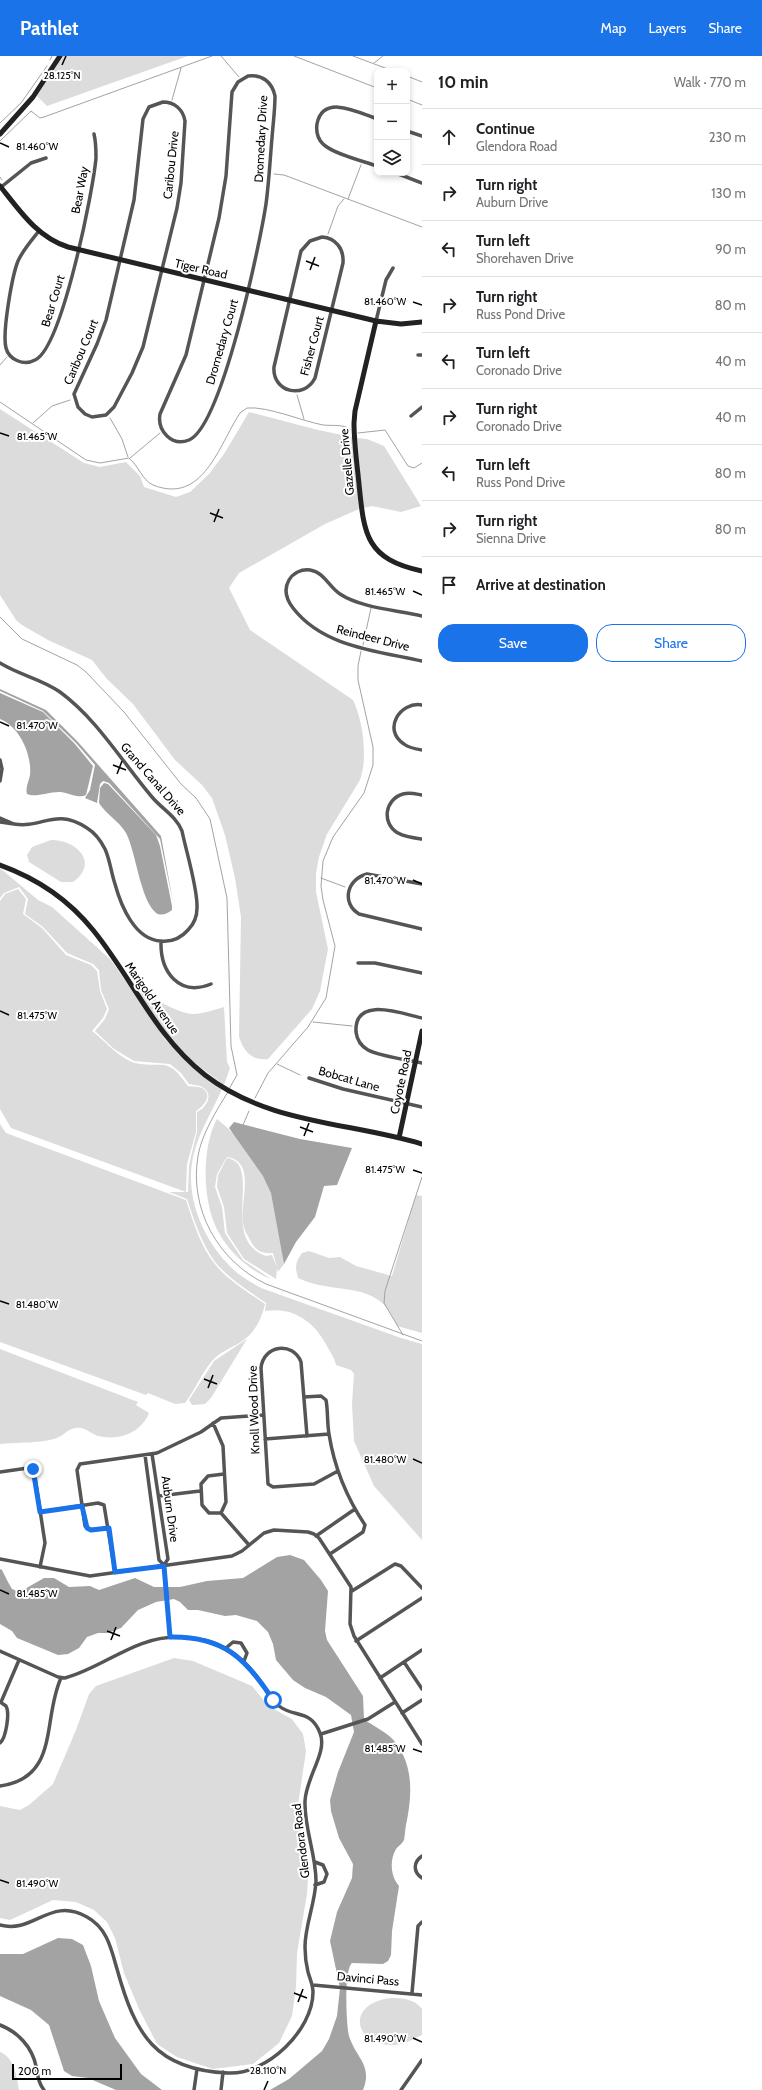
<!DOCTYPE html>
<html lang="en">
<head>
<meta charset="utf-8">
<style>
	:root { --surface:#fff; --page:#f6f6f6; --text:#202124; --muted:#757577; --line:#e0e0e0; --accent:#1a73e8 }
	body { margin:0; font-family:Cabin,sans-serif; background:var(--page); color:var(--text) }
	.controls { position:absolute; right:12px; top:12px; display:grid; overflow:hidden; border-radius:8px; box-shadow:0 2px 6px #0003 }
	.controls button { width:36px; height:36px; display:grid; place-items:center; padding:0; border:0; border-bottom:1px solid var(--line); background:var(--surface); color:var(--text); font:20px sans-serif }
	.scale { position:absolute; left:12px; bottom:10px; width:110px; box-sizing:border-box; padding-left:4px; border:2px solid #000; border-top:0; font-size:11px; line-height:14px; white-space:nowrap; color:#000; -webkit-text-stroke:3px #fff; paint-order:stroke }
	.stop { position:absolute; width:12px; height:12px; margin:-9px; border:3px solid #1a73e8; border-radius:50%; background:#fff }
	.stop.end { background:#1a73e8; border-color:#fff; box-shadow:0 1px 4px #0008 }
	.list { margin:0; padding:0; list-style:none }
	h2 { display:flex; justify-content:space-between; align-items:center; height:52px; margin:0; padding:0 16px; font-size:17px }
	h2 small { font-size:13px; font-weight:400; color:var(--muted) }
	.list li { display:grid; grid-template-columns:26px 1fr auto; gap:12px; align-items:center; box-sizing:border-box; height:56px; padding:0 16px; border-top:1px solid var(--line) }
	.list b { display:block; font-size:15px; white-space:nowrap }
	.list p { margin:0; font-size:13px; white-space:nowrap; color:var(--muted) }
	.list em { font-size:13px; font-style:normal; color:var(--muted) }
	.actions { display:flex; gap:8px; padding:12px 16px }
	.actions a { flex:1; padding:9px 0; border:1px solid var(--accent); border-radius:16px; text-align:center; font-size:14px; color:var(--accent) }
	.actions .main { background:var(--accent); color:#fff }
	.icon { flex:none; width:22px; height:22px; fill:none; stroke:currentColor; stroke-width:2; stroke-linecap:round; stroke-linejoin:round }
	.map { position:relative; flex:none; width:422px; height:2034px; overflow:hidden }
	header { display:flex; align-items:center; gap:24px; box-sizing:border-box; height:56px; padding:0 20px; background:var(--accent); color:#fff }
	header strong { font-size:19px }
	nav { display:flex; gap:22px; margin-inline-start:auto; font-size:14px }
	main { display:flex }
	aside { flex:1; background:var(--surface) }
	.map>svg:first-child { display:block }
	.green { fill:#dcdcdc }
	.water { fill:#a3a3a3 }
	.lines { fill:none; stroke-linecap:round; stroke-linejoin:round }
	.stream { stroke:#a3a3a3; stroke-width:1 }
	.street { stroke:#555; stroke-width:3.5 }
	.secondary { stroke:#222; stroke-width:5 }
	.route { stroke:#1a73e8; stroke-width:5 }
	.ticks { fill:none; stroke:#000; stroke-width:1.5 }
	.labels { text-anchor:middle; stroke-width:4; stroke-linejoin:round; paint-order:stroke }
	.street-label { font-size:12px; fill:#000; stroke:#fff }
	.ticks-label { font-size:10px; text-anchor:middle; fill:#000; stroke:#fff; stroke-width:4; stroke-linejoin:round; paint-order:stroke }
</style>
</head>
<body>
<header>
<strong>Pathlet</strong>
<nav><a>Map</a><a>Layers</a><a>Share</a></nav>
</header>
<main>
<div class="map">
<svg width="422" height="2034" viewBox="0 0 422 2034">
	<rect width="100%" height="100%" fill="#fff"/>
	<path class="green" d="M63 0H188L47 50 37 40Z
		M0 353 84 407 100 411 126 406 140 420 144 431 176 441 190 436 209 418 224 398 249 356 318 374 352 381 359 453 325 468 239 517 229 532 250 574 353 644C363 664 368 703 360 724L327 778 319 801 316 817V836L328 893 320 935 312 953 268 1003C252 1005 244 996 239 981L241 861 235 822 225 779 212 742 202 729 175 704 133 648 107 623 92 604 48 584 22 569 16 564 0 539Z
		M357 382 367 383 384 390 421 450 401 456 372 450 363 452Z
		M51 784C76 784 100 806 73 826H61L29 806 27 799 32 791Z
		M0 812 38 844 52 851 111 904 165 983 181 1000 222 1033C213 1054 200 1074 194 1097 184 1136 200 1178 227 1207 236 1218 249 1225 261 1232L401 1282 422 1288V1484L374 1430 354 1385 352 1348 354 1318 351 1314 336 1309C335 1303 331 1297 328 1292 316 1267 294 1250 265 1255L266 1247C249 1235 228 1222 215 1206 202 1188 194 1164 187 1143L169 1136H188L189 1109 197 1076V1056C206 1052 215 1038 202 1031 199 1029 193 1029 189 1028L181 1017 170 1008 134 1005 114 993 95 975 105 963 109 953 101 934 99 914 93 908 67 897 43 871 25 858 28 843 19 831 4 837 0 842Z
		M18 833 26 843 23 858 42 872 66 899 91 909 97 915 100 935 107 953 103 962 92 975C104 984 120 1003 135 1007 165 1013 166 999 188 1030 192 1031 198 1030 202 1032 214 1039 203 1051 196 1055V1076L187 1108 186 1136 11 1072 0 1053V845L5 838Z
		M137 936C154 940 175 957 193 958 202 958 214 954 224 951L227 1006 230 1012 224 1029 196 1008 173 987Z
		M217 1063C238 1079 261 1111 271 1136 280 1158 280 1185 284 1208L278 1216 273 1197C260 1198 255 1194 249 1182 247 1179 245 1175 244 1171 237 1150 259 1106 227 1101L217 1118 215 1131 222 1151 225 1177 243 1204 271 1223C250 1215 229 1196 219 1177 202 1148 201 1092 217 1063Z
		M0 1068 6 1077 186 1144C193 1165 200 1189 214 1207 227 1224 248 1236 265 1248 262 1263 254 1278 241 1286 231 1292 220 1296 212 1305 201 1318 195 1334 185 1347L175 1348 148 1337 146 1339 0 1286Z
		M227 1102C264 1108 218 1184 266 1200L272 1199 277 1212 276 1223 244 1203 227 1177 224 1151 217 1131 218 1119Z
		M416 1139 422 1140V1277L397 1270C380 1222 335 1240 298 1222 295 1211 295 1207 302 1197L309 1195 329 1202 340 1201 356 1210 392 1220Z
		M247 1283 211 1342 205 1348 192 1349 189 1344 214 1305Z
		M0 1293 138 1346 136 1349 149 1357C141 1377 119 1385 98 1380 92 1378 87 1373 81 1372 72 1370 66 1377 59 1381 44 1388 16 1386 0 1388Z
		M174 1602 193 1605 252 1630 265 1646 277 1655 292 1663 303 1678 306 1695 297 1756 309 1807 307 1838 297 1897 296 1931 292 1960 279 1987 253 2008 213 2013 177 2001 157 1988 139 1953 124 1917 115 1882 107 1866 94 1854 76 1846 53 1844 10 1864 0 1862V1750L20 1754 29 1749 53 1728 76 1674 89 1638 96 1630Z
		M391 1942C402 1942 415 1943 422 1953V1979C414 1983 404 1988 395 1989 353 1991 345 1947 391 1942Z
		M0 1996C14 2001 17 2021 19 2034H0Z"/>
	<path class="water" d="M0 633 46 654 78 686 161 780 173 846 160 783 109 727 103 725 100 728 97 747 85 742 90 734 95 709 76 687 43 655 0 635Z
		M0 637 43 656 75 688 93 710 86 739C79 743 69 737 61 736 50 735 36 742 27 738 25 732 29 725 30 719 32 699 20 671 0 663Z
		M104 727 108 728 156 779 160 790 172 850V854C167 858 160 861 155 856 140 842 136 796 126 777 119 765 106 758 99 747L100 732Z
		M234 1066 300 1083 352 1092 337 1129 324 1130 315 1161 296 1186 284 1208 271 1137 263 1120 229 1072Z
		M290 1499 304 1504 321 1524 328 1535 325 1575 327 1584 363 1640 364 1663C374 1671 388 1676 396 1687 414 1711 412 1741 406 1769 405 1774 405 1779 404 1784 402 1788 398 1790 396 1793 389 1805 391 1821 399 1830L392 1875 391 1899 388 1905 383 1908 352 1907C344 1914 346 1968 349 1980 356 2002 373 2009 363 2034H270L289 2023 322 1995 329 1983 337 1960 340 1932 330 1885 337 1856 352 1822 353 1808 339 1782 331 1755 330 1744 338 1716 354 1676 351 1659 326 1641 305 1632 293 1624 276 1604 273 1588 268 1576 257 1565 236 1559 225 1560 198 1554H188L180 1546 174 1543 156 1546 138 1554 121 1572 108 1577H98L87 1581 79 1592 68 1598 58 1599 17 1582 12 1575 0 1568V1513L2 1514 8 1526 12 1533 17 1535 23 1534 44 1522H54L69 1531 90 1530 99 1534 135 1522 154 1531H180L207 1525 243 1522 277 1501Z
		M58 1882 72 1883 83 1889 91 1910 99 1945 115 1982 141 2018 162 2034H116L88 2022 72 2020 64 2015 49 1969 31 1954 0 1940V1898H23Z"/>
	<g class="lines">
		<path class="stream" d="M221 0 239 21
			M294 0 377 32
			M353 0 393 15
			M50 4 52 0
			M374 7 383 0
			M407 20 422 26
			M407 43 422 49
			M172 44 181 12
			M0 67 21 47 47 10
			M0 85 31 55 40 62 44 61 212 0
			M274 118 284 119 422 171
			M0 121 2 124
			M348 143 361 109
			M328 178 338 150 344 143
			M0 309 7 301
			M297 339 304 363
			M0 346 86 404 100 407 129 402C138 409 142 424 153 429 203 449 219 389 240 357L247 352C267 350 302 365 323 369 332 370 343 368 350 373
			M110 362 122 383 128 401
			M33 367 52 350 70 344
			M358 377 385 374 408 410 414 412 422 407
			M130 402 160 377
			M0 561 22 583 77 609 86 616 124 656 181 728 196 742 210 763 227 842 231 990 237 1019 229 1033
			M363 589 371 552
			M321 822 345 831
			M313 966 352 970
			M277 1008 300 1019
			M228 1036C217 1053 201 1080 198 1100 189 1153 218 1205 266 1228L422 1285
			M255 1042 268 1017 308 971 326 942 335 890 323 844 321 830 323 805 333 781 364 737 373 709V691L358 624V610L361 595
			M243 1069 249 1055
			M403 1279 384 1247 385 1235 422 1121"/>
		<path class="street" d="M248 20C262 18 272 26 275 40 275 54 273 68 272 82 270 104 269 126 266 148 260 187 222 370 189 384 172 391 157 375 160 358L186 299 219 162 226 120 232 36 238 26Z
			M163 46C174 46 183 53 185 65L181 127 177 152 143 291 132 317 114 351 106 359 92 361 85 358 78 351 74 338 97 288 106 264 134 144 143 63 149 51Z
			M377 63C360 57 323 37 317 68 316 75 318 83 323 88 333 98 363 105 377 110
			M407 75 422 80
			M396 117 422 127
			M0 132 31 107 46 102
			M39 175C31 185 23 194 18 205 12 220 2 277 6 292 9 304 24 310 35 304 62 292 93 135 96 102 96 93 96 86 94 78
			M322 181C336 182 344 193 343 207L315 322C304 344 272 336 274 311L301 195 310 185Z
			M376 265 386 224 393 212
			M418 299H422
			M411 360 422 351
			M422 560C397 554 361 552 340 538 329 531 324 516 310 514 301 513 293 517 289 524 283 534 287 544 293 552 323 591 377 595 422 605
			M0 607C19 619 42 623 60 636 97 663 123 707 152 741 162 753 176 760 182 775 186 795 198 833 197 852 197 860 194 868 188 874 181 882 171 886 161 885 135 884 121 850 115 828 111 816 110 804 105 793 101 785 95 777 87 772 55 751 42 773 14 768
			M422 649C400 645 382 674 404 688 409 692 416 693 422 694
			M0 704 2 713 0 725
			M422 739C416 738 410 736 403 738 385 743 381 767 398 777 405 781 414 782 422 783
			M0 762 14 768 0 766
			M422 828 367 818C347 823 341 847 359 858L422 873
			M161 885C160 916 179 941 211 928
			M358 907H375L422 917
			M422 962C403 958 354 939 356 976 357 984 361 990 368 994 379 1000 408 1004 422 1007
			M309 1022 343 1033 422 1051
			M304 1341 321 1340 326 1344C328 1354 327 1366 329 1378 334 1410 347 1442 365 1469L363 1476 330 1498
			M213 1367 223 1390 226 1446 221 1457H209L202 1449 201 1428 208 1420 224 1418
			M307 1380 301 1306C293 1285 263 1289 261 1312L268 1428 273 1431 314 1428 338 1415
			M265 1383 329 1378
			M152 1398 168 1503 164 1509 170 1581
			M145 1399 159 1504 164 1509
			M0 1416 28 1412 34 1415 45 1487 40 1511
			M159 1440 200 1435
			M40 1456 98 1447 104 1449 115 1516
			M221 1457 249 1489
			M109 1472 91 1474 85 1470 77 1414 80 1408 157 1397 201 1376 221 1362 263 1359
			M316 1480 355 1453
			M0 1503 90 1520 232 1500 242 1495 264 1477 274 1474 308 1476 314 1478 319 1482 351 1531 350 1568 354 1580 422 1688
			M352 1535 395 1508 401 1510 422 1532
			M356 1585 422 1542
			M226 1592 233 1586 241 1587 247 1597 244 1605
			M0 1595 58 1621 65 1622C105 1611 135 1580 179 1581 217 1582 239 1596 261 1626 266 1634 271 1644 279 1650 294 1662 311 1653 320 1677 328 1696 306 1721 305 1745 304 1772 316 1798 316 1825 315 1848 305 1869 305 1891 305 1899 306 1908 308 1916 310 1923 313 1929 313 1936 313 1974 267 2019 228 2017 155 2014 135 1978 117 1913 111 1892 107 1872 87 1861 50 1840 34 1878 0 1869
			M404 1606 422 1633
			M380 1622 422 1594
			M0 1646 6 1650C10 1657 6 1682 0 1687
			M1 1646 19 1604
			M402 1657 422 1644
			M321 1678 368 1663 395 1646
			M0 1730C60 1722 42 1663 61 1622
			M422 1800C413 1806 413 1816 422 1822
			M315 1806 323 1809 327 1818 324 1826 315 1829
			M313 1929 422 1939
			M412 1937 418 1870 422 1866
			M0 1969C18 1976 32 1991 36 2010 38 2020 38 2026 44 2034
			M194 2034 197 2013
			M221 2034 223 2016
			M401 2034 422 2004"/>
		<path class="secondary" d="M0 78 33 41 60 0
			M0 130C20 155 37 181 68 191L376 265 401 268 422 266
			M376 265 355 355 354 367C354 387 357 408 359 428 364 479 366 503 422 515
			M0 809C36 822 69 844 93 874 133 923 154 979 205 1019 268 1068 349 1066 422 1088
			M399 1082 422 975"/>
	</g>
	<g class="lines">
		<path class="route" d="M33 1413 40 1456 82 1450 87 1472 91 1474 109 1472 115 1516 164 1510 170 1581C223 1580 246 1602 273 1644"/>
	</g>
	<path class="ticks" d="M62 9 66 0M0 87 9 91M306 205 319 210M310 214 315 201M413 246 422 249M0 377 9 380M210 457 223 462M214 466 219 453M413 535 422 539M0 666 9 670M113 709 126 714M117 718 122 705M413 824 422 828M0 955 9 959M300 1071 313 1076M304 1080 309 1067M413 1114 422 1117M0 1245 9 1248M204 1323 217 1328M208 1332 213 1319M413 1403 422 1407M0 1534 9 1538M107 1575 120 1580M111 1584 116 1571M413 1693 422 1696M0 1824 9 1827M294 1937 307 1942M298 1946 303 1933M413 1982 422 1986M264 2034 268 2025"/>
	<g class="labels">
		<g class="street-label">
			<text transform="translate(261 83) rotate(-87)" y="4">Dromedary Drive</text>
			<text transform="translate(171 109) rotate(-84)" y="4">Caribou Drive</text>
			<text transform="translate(80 134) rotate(-79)" y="4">Bear Way</text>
			<text transform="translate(201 213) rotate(13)" y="4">Tiger Road</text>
			<text transform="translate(53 245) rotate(-73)" y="4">Bear Court</text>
			<text transform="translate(222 286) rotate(-74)" y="4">Dromedary Court</text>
			<text transform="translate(312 290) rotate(-75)" y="4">Fisher Court</text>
			<text transform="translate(81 296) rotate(-67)" y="4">Caribou Court</text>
			<text transform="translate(347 406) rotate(-95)" y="4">Gazelle Drive</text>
			<text transform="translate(373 582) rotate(14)" y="4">Reindeer Drive</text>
			<text transform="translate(153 723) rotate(49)" y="4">Grand Canal Drive</text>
			<text transform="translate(152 942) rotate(55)" y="4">Marigold Avenue</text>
			<text transform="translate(349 1023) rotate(16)" y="4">Bobcat Lane</text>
			<text transform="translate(401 1026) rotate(-78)" y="4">Coyote Road</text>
			<text transform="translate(254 1354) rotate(-92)" y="4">Knoll Wood Drive</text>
			<text transform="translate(170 1453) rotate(82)" y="4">Auburn Drive</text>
			<text transform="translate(301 1785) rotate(-97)" y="4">Glendora Road</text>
			<text transform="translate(368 1923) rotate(5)" y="4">Davinci Pass</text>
		</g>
	</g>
	<g class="ticks-label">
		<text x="62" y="23">28.125°N</text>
		<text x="37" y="94">81.460°W</text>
		<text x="385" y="249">81.460°W</text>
		<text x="37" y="384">81.465°W</text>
		<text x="385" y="539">81.465°W</text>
		<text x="37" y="673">81.470°W</text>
		<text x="385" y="828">81.470°W</text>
		<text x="37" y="963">81.475°W</text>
		<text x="385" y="1117">81.475°W</text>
		<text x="37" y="1252">81.480°W</text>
		<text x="385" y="1407">81.480°W</text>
		<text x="37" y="1541">81.485°W</text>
		<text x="385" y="1696">81.485°W</text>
		<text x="37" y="1831">81.490°W</text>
		<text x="385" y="1986">81.490°W</text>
		<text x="268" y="2018">28.110°N</text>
	</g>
</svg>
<div class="controls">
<button>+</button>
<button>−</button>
<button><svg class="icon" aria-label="layers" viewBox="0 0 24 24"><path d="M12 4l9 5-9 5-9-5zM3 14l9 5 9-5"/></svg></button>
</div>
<div class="scale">200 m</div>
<div class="stop" style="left:273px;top:1644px"></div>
<div class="stop end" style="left:33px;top:1413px"></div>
</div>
<aside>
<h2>10 min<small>Walk · 770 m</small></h2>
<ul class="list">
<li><svg class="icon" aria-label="ahead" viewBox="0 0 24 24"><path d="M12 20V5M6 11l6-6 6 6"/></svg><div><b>Continue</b><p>Glendora Road</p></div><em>230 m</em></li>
<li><svg class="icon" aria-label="right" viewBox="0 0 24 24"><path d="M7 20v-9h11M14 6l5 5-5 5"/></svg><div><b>Turn right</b><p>Auburn Drive</p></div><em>130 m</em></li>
<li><svg class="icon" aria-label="left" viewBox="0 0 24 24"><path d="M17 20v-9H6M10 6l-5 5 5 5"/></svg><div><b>Turn left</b><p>Shorehaven Drive</p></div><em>90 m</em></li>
<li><svg class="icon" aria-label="right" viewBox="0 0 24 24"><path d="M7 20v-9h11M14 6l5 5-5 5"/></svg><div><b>Turn right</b><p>Russ Pond Drive</p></div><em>80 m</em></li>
<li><svg class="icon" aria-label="left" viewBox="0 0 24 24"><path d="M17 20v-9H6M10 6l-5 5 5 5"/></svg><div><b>Turn left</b><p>Coronado Drive</p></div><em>40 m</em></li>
<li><svg class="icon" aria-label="right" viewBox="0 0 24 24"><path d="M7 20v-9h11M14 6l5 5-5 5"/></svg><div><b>Turn right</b><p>Coronado Drive</p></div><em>40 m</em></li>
<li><svg class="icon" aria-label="left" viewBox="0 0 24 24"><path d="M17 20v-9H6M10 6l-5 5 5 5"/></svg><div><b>Turn left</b><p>Russ Pond Drive</p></div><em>80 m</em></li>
<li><svg class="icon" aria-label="right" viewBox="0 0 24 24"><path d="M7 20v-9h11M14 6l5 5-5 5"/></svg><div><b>Turn right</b><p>Sienna Drive</p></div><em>80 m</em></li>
<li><svg class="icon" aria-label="arrive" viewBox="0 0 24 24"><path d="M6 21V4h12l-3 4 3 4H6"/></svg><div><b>Arrive at destination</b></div></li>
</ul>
<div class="actions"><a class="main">Save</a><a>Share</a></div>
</aside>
</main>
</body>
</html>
